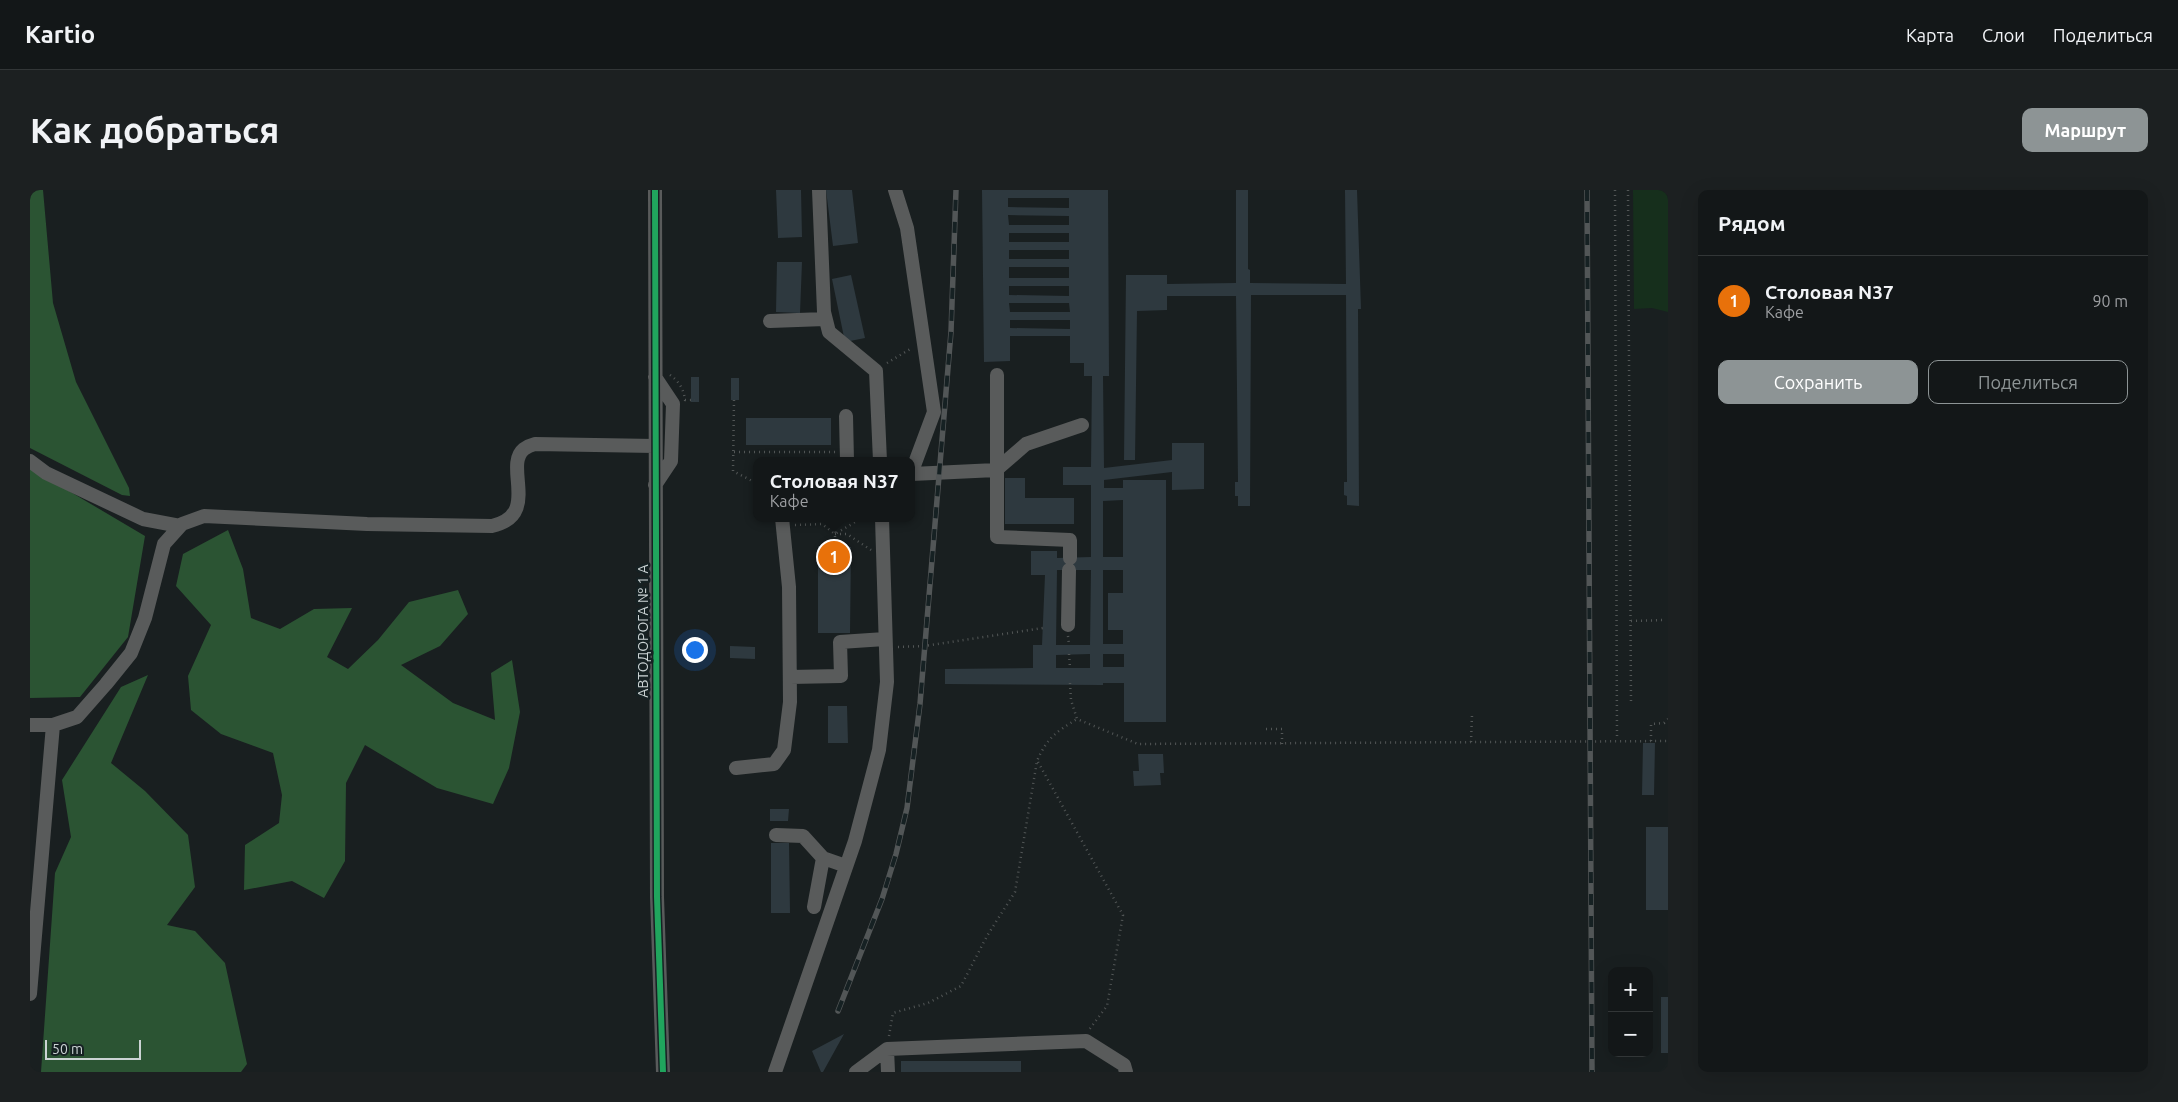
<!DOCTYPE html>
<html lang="ru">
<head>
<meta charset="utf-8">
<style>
	:root { --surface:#131718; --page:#1c2021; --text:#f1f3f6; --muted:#9d9fa2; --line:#323637; --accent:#8d9495 }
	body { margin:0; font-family:Ubuntu,sans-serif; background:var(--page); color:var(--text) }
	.controls { position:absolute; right:15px; bottom:15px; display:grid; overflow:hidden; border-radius:10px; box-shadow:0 5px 20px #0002 }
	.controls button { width:45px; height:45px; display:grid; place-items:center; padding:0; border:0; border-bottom:1px solid var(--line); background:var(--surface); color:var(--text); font:25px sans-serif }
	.scale { position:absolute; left:15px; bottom:12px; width:96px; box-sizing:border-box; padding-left:5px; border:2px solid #cbd3d4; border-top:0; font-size:14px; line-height:18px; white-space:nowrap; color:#cbd3d4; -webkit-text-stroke:4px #162123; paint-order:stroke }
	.you { position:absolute; left:664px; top:459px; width:18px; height:18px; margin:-12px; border:4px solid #fff; border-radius:50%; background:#1a73e8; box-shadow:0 0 0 8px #1a73e833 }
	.badge { display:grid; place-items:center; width:32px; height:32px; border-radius:50%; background:var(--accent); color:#fff; font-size:16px; font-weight:700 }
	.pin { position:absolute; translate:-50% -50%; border:2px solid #fff; box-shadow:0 1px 5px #0006 }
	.popup { position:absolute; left:723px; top:267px; width:162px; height:65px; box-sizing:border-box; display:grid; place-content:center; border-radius:10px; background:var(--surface); filter:drop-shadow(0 1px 4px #0005); font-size:16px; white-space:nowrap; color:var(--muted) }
	.popup b { font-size:19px; color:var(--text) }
	.popup::after { content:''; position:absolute; left:50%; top:100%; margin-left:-10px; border:10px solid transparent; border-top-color:var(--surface) }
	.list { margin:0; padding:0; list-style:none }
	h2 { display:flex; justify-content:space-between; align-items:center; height:65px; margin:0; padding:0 20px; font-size:21px }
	h2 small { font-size:16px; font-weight:400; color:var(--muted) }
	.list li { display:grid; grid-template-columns:32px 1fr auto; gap:15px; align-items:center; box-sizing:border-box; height:90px; padding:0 20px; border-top:1px solid var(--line) }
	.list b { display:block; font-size:19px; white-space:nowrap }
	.list p { margin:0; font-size:16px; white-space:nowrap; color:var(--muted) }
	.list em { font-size:16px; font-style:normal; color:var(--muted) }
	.actions { display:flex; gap:10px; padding:15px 20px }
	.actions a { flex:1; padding:11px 0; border:1px solid var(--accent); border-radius:10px; text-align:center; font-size:18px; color:var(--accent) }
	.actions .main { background:var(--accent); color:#fff }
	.map { position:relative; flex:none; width:1638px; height:882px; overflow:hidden; border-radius:10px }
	header { display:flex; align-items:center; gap:30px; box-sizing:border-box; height:70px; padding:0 25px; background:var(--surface); border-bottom:1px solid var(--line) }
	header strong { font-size:24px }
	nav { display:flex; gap:28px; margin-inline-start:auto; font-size:18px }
	.intro { display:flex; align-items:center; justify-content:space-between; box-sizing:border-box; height:120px; padding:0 30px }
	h1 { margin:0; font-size:35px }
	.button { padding:12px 22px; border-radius:10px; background:var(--accent); color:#fff; font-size:18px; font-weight:700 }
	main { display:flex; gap:30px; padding:0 30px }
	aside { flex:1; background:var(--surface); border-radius:10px; box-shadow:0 5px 20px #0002 }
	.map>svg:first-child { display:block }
	.green { fill:#162f1c }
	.forest { fill:#2b5433 }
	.building { fill:#2e393f; fill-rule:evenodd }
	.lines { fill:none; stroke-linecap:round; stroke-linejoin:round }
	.path { stroke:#525656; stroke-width:2.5; stroke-dasharray:1 4; stroke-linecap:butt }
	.minor { stroke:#595b5b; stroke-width:14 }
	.rail-casing { stroke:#525657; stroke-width:5.5 }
	.rail { stroke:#162123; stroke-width:4; stroke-dasharray:11; stroke-linecap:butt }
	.cycleway-casing { stroke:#162123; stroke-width:9 }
	.cycleway { stroke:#20a55d; stroke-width:6 }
	.labels { text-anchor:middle; stroke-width:5; stroke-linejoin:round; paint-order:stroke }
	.street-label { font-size:14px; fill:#cbd3d4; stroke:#162123 }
</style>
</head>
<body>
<header>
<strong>Kartio</strong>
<nav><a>Карта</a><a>Слои</a><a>Поделиться</a></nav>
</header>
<div class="intro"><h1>Как добраться</h1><a class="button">Маршрут</a></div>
<main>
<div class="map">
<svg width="1638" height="882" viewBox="0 0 1638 882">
	<rect width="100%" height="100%" fill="#191f20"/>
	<path class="green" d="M1603 0H1638V122L1622 118 1604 119Z"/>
	<path class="forest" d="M0 0H13L23 113 46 192 99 298 100 306 92 305 0 258Z
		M0 278 115 346 98 447 50 507 0 508Z
		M198 340 213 379 221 428 250 439 284 419 322 418 297 467 318 479 348 450 379 412 428 400 438 424 410 456 371 475 423 513 465 530 461 483 482 470 490 522 479 578 463 614 407 598 335 555 316 593 315 671 294 708 262 691 214 700 215 655 249 633 252 605 243 563 191 544 161 520 158 486 181 435 146 396 153 364Z
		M118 485 81 573 115 601 158 645 165 697 137 735 165 741 195 773 217 874 211 882H11L25 683 41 647 32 590 91 497Z"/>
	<path class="building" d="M746 0H771L772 47 748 48Z
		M796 0H822L828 53 803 56Z
		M952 0H1078L1079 186H1073L1074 278 1142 270V253H1174V299L1142 300V282L1074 290V298H1093V290H1136V532H1094V493H1073V495L915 494V479L1003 478V455H1012L1015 385H1001V361H1027V368L1061 367V295H1033V277H1061L1062 186H1054V173H1040V146H980V171L954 172ZM978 8H1039V18L978 17ZM978 25 1039 26V35H979ZM979 43H1039V52H979ZM979 60H1039V69H979ZM979 77H1039V88H979ZM979 96H1039V106L979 105ZM979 113H1039L1040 122H980ZM980 130H1040V139L980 138ZM1093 310V367H1073V311ZM1027 380H1061L1060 455H1026ZM1073 380H1093V403H1078V440H1093V454H1073ZM1060 464V478H1026V465ZM1073 464H1094V477H1073Z
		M1206 0H1218V79L1220 80V93L1316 94 1315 0H1327L1331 119H1328L1329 316 1317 315V306L1314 305V292H1317L1316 105H1221L1220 316H1208V306H1205V292H1208L1206 106H1137V120L1107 121 1105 270H1094L1096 85H1137V94L1206 93Z
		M747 72H772L770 123 746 122Z
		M821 85 835 148 815 152 802 89Z
		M661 187H669V212H661Z
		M701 188H709V210H701Z
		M716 228H801V255H716Z
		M975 288H995V308H1044V334H975Z
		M788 356 821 357 820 443H788Z
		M700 456 725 457V469L700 468Z
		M798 516H817L818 553H798Z
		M1613 553H1625L1624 605H1612Z
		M1108 564H1133L1134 583H1130L1131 595 1104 596 1103 581H1109Z
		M740 619H759L758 631H740Z
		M1616 637H1638V720H1616Z
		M741 653H759L760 723H741Z
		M1631 807H1638V863H1631Z
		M814 844 793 882H791L782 861Z
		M871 871H991V882H871Z"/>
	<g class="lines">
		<path class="path" d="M1585 0 1587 547
			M1598 0 1601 513
			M857 173 882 158
			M640 185C649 191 654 200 655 210H665
			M704 210 703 281 726 293
			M704 262H805
			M765 335 792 334 805 344V328
			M805 344H817L841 360
			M805 357V344L832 328
			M1601 431 1635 430
			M1038 446 1039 455
			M868 457 894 456 1013 438
			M1039 464 1040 478
			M1040 493 1041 510 1047 529 1108 554 1638 551
			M1236 539H1252V554
			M1621 551V534L1634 533 1638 529
			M1441 552 1442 525
			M1008 572 1093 725 1077 816 1059 840
			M859 846 863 823 898 813 931 796 957 746 985 702 1007 571C1017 548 1026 542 1047 529"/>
		<path class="minor" d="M625 0 627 707 633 882
			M789 0 794 122 799 142 846 181 850 271
			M865 0 877 38 904 222 882 281
			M740 131 795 129
			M967 185V347L1040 350V368
			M625 187 643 214 641 271 625 295
			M816 226 817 271
			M0 271 16 283 113 329 150 336
			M882 284 966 280 996 254 1052 235
			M1038 435 1039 380
			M760 487 811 486 810 452 855 449
			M0 535H23L47 527 76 494 101 463 115 428 134 354 152 334 174 326 337 334 462 336C511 325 473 276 494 259 497 257 501 255 505 254L625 256
			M706 578 744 574 754 560 760 512 759 397 752 328
			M746 645 773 646 793 668 816 676
			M784 717 793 668
			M0 804 23 535
			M857 859 858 882
			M745 882 825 651 849 560 857 492 852 328
			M826 882 857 859 1056 851 1094 875 1096 882"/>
		<defs>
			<path id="rail" d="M1557 0 1562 882
				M808 821 852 709 866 664 877 618 890 514 921 142 926 0"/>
		</defs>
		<use href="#rail" class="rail-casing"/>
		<use href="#rail" class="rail"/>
		<defs>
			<path id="cycleway" d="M625 0 627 707 633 882"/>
		</defs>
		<use href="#cycleway" class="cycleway-casing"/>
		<use href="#cycleway" class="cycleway"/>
	</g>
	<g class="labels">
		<g class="street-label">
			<text transform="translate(613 441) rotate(-90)" y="5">АВТОДОРОГА № 1 А</text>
		</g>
	</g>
</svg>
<div class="controls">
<button>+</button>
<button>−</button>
</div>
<div class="scale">50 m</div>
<div class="you"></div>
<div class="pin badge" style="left:804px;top:367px;background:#e8710a">1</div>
<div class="popup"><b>Столовая N37</b>Кафе</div>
</div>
<aside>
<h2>Рядом<small></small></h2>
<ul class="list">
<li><span class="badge" style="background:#e8710a">1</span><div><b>Столовая N37</b><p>Кафе</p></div><em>90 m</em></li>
</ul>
<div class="actions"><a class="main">Сохранить</a><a>Поделиться</a></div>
</aside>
</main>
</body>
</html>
